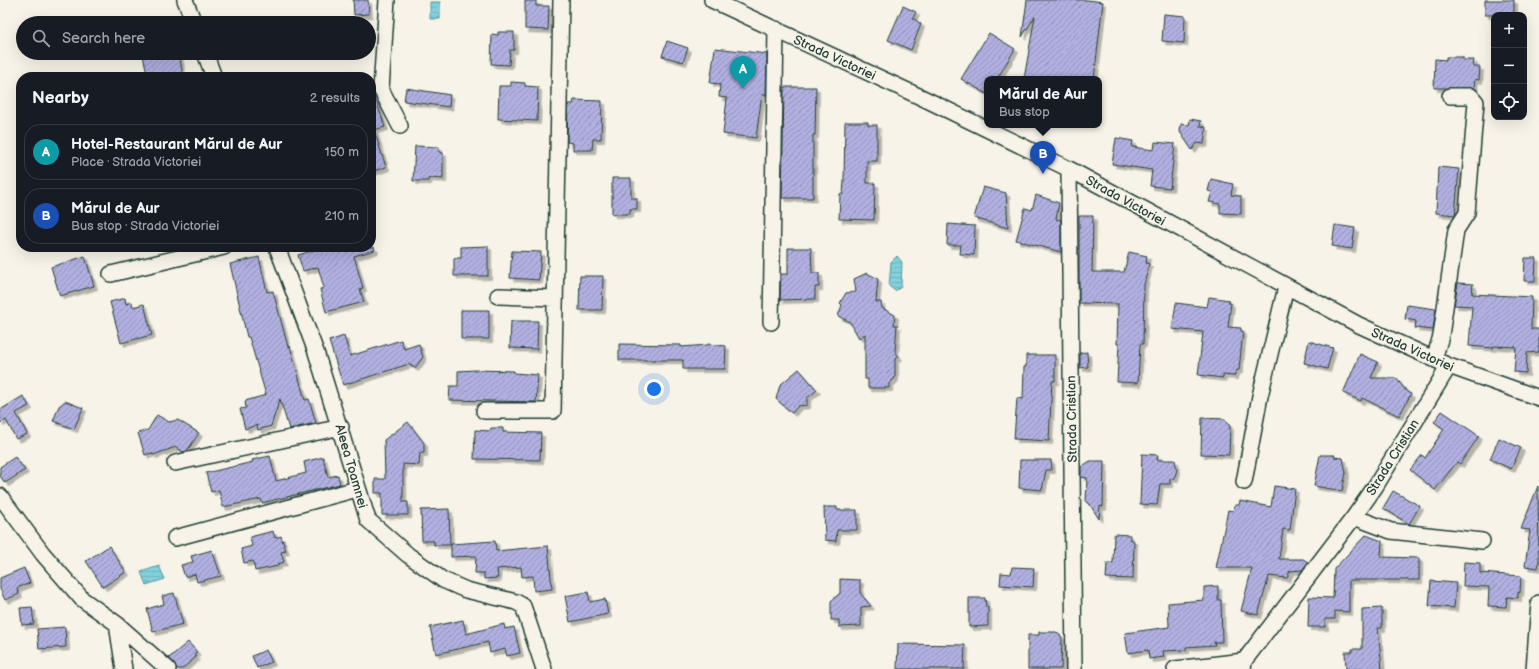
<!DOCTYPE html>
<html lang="en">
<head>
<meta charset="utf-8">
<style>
	:root { --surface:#171b24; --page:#20242c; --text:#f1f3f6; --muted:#9ea1a6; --line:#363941; --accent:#8c9099 }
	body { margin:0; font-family:"Balsamiq Sans",sans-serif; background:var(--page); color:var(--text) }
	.controls { position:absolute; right:12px; top:12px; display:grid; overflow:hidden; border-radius:8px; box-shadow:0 4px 16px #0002 }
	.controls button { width:36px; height:36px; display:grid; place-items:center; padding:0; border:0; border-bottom:1px solid var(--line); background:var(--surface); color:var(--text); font:20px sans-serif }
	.you { position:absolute; left:654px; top:389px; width:14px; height:14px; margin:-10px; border:3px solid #fff; border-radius:50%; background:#1a73e8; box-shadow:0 0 0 6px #1a73e833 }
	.badge { display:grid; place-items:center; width:26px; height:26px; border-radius:50%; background:var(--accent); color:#fff; font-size:13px; font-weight:700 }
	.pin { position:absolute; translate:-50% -33px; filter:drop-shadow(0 1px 2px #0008) }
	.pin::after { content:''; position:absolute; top:21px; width:14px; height:12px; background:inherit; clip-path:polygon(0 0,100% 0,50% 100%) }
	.popup { position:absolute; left:984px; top:76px; width:118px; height:52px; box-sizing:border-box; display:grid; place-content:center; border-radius:8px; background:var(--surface); filter:drop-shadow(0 1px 3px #0005); font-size:13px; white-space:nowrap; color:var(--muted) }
	.popup b { font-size:15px; color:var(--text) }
	.popup::after { content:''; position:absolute; left:50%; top:100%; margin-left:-8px; border:8px solid transparent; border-top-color:var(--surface) }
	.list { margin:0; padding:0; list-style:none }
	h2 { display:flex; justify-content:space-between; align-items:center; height:52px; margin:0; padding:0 16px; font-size:17px }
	h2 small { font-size:13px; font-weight:400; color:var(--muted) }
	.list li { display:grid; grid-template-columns:26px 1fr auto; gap:12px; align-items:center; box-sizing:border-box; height:56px; margin:0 8px 8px; padding:0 8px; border:1px solid var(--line); border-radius:16px }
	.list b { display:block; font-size:15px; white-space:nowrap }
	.list p { margin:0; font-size:13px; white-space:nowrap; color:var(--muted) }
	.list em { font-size:13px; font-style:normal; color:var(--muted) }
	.icon { flex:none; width:22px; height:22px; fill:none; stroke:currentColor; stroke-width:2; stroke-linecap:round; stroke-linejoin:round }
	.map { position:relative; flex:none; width:1539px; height:669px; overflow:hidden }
	.search { position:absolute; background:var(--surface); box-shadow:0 4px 16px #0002; left:16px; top:16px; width:360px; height:44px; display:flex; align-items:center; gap:10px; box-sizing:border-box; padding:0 14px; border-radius:22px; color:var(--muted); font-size:15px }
	.panel { position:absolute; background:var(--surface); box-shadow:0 4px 16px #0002; left:16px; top:72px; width:360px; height:180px; border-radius:16px }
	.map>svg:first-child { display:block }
	.water { fill:url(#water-rules); stroke:#5a9699 }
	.building { fill:url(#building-hatch); stroke:#1f3d34; filter:url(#shadow) }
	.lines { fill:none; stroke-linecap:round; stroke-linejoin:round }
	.minor-casing { stroke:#1f3d34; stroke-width:18 }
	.minor { stroke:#f7f3e8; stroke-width:15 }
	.labels { text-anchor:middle; stroke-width:3; stroke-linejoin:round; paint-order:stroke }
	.street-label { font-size:13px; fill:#1f3d34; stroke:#f7f3e8 }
</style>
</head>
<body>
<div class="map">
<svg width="1539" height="669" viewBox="0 0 1539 669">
	<defs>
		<pattern id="water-rules" width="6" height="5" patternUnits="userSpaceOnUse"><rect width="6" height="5" fill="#81d1dd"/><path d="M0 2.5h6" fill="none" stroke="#6fb4be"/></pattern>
		<pattern id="building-hatch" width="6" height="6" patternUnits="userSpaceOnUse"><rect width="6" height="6" fill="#b2b0e1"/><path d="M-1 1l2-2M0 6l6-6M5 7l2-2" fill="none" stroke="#9090b7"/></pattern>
		<filter id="shadow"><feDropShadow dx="3.5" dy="3.5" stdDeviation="0" flood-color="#0004"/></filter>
	</defs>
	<rect width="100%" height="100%" fill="#f7f3e8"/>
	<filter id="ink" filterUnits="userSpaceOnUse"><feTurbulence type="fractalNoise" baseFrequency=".025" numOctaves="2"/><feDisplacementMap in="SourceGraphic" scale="8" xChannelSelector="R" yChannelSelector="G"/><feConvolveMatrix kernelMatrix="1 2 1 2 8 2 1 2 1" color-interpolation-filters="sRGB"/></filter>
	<g filter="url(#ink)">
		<path class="water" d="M430 2H440V19H430Z
			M897 256 902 262 901 287 895 291 889 286 891 262Z
			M159 566 165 579 146 585 141 572Z"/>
		<path class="building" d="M353 0H368L369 14 354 15Z
			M1027 0H1088L1103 2 1094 79H1024L1035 16 1022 37Z
			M1485 0H1514V15H1485Z
			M525 1H536V6H549L548 30 525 29Z
			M903 6 916 12 913 18 921 24 911 50 888 40Z
			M1164 14 1185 16 1184 43 1162 41Z
			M498 32H514V50H510L509 65 491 64 492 34 498 35Z
			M989 33 1015 49 997 79H987V94L961 79Z
			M667 41 688 48 683 62 662 56Z
			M715 48 767 54 766 95 762 94 756 138 723 134 727 98 719 97 720 84 710 83Z
			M147 53H179L183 77H148L143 56Z
			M1446 57H1463V60H1474L1473 67H1480L1479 80 1475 79 1474 88H1434L1435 59 1446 60Z
			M511 82 525 83V86L538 87 537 121 498 119 499 86H511Z
			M784 87H816L815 135H813V198H782Z
			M406 88 450 95 449 107 404 101Z
			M371 93 374 94 385 127 374 130 386 167 371 172Z
			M574 100 602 101 601 139H593L592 150H573V143L567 142 568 104H573Z
			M1190 119 1201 121 1200 126 1206 127 1204 144 1197 143 1192 150 1180 132 1181 124 1189 125Z
			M845 122H868V125H877V161H867V183H875L874 220 839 219 840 194H843L844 180Z
			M1116 138 1133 141 1132 147 1154 150 1155 142 1175 144 1170 188 1150 186 1152 170 1112 164Z
			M415 146 439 147V152L443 153V179L429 178 428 181H413Z
			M1438 167 1459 169 1455 215 1436 213Z
			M612 178H631V198H637V209H630V214H612Z
			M1211 179 1233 184 1231 195 1241 196V214L1220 213V204L1209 202 1212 192 1208 191Z
			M983 187 1006 193 1008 228 974 218Z
			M1036 195 1059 203 1056 219 1061 220V252L1016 240 1025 208 1032 210Z
			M1079 216H1093L1092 272H1124L1129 252 1147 256 1146 263 1149 264 1144 285 1143 344H1140L1138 383 1117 382 1119 344H1117L1118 304 1079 303Z
			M948 224 975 226 974 255 960 254 961 245H947Z
			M1335 225 1355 228 1352 249 1332 246Z
			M488 246V276H454V258H461V247Z
			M325 247H374L375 250 354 256 363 288 360 289 364 302 326 312 320 289 324 288 318 267 303 271 298 255Z
			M788 248H811L812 273H819V287H815V299L780 300 781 274H788Z
			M512 251 541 252 539 280 510 278Z
			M85 256 94 286 60 296 51 267Z
			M259 257 267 292 273 291 288 347 290 346 305 400 309 399 316 423 289 429 280 399 271 426 258 430 257 425 245 429 240 409 246 408 245 401 266 395 249 337H247L230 264Z
			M1525 258H1536L1535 281H1524Z
			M867 273 878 279 876 302H881L882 308 895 315 894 325H897L895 351 899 357 895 359V378L889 384V388H868V379H865V334L859 338 850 322 838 316 842 305 840 303 846 293 856 292 854 279Z
			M580 276H603L602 310H579Z
			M1458 283 1473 284 1472 294 1532 297 1531 329H1539V352L1527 353 1526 373 1514 372 1516 347 1493 346V348L1469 346 1472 306 1454 305Z
			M1209 297 1229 300V303H1231L1228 327 1241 328V331H1243L1239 370H1237L1234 376 1223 375V378L1198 375 1203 332 1172 329 1176 303 1207 307Z
			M125 298 126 304 132 302 133 307 144 304 152 335 121 343 110 302Z
			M1407 305 1436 309 1433 330 1415 328 1416 321 1405 319Z
			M461 310H489V339H461Z
			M511 321H538L537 349 510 348Z
			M344 336 350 356 401 340 404 349 419 344 423 357 415 368 409 364 343 385 329 341Z
			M1309 341 1333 348 1327 369 1304 363Z
			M619 344 681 345V347L708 345V344L726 346 725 369H683V360H619Z
			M1087 352 1088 367 1080 368V353Z
			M1360 354 1378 362 1371 378H1396L1407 392 1411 394 1399 416 1362 398 1361 401 1343 393Z
			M1026 355H1055V381H1052L1049 441 1014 439 1017 398 1023 399 1024 367H1026Z
			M799 369 817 390 807 398V405L798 406 792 413 776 399 780 385Z
			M475 370 514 371V373L538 375 536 402 449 400 450 386H458V371Z
			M23 396 29 406 16 413 27 434 16 439 6 420 0 423V410Z
			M65 401 83 408 74 429 53 421 59 406Z
			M1442 411 1479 436 1460 464 1457 462 1435 490 1410 470 1422 455 1425 458 1444 429 1434 422Z
			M157 415 169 422 178 420 199 433 187 451 183 452 176 447 153 455 152 453 145 455 138 433 148 430Z
			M1202 418 1225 419 1230 427 1229 455 1201 454Z
			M408 422 424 443V453H420L419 465 403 464V502H408V515H382V493H375V479H385L384 440Z
			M491 428H503V432L541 433 540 460 474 459 475 430 490 431Z
			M1499 438 1521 448 1511 469 1490 459Z
			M1142 454 1158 455 1157 460H1175L1177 470 1174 479 1170 478V484H1160L1157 505 1140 504Z
			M1320 455H1335L1334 457 1343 458 1346 473 1342 491 1314 486Z
			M270 456 276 481 306 473 304 462 323 457 328 477 338 475 340 484 262 503 261 499 223 507 219 490 211 492 206 473 253 462 252 460Z
			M15 457 25 470 5 483 0 476V467Z
			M1020 460H1051L1052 470H1046L1042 490 1019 488Z
			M1090 461H1104L1103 507 1100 506 1099 519 1089 503 1086 502 1087 478 1081 477V467Z
			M1274 486 1295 489 1290 530 1283 529 1279 559H1303L1308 562 1302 570 1290 571 1287 578 1269 576 1258 615 1241 611 1252 568H1216L1228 510 1233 511 1235 505H1239L1240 501 1271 507Z
			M1538 486 1539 561 1538 568 1525 566 1530 530 1521 529Z
			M1393 491 1420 506 1409 524 1383 508Z
			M824 507H837V510H857V530H837L836 541 825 540Z
			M449 509 450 545H434V541H422L421 510Z
			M273 531 275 538 281 536 286 551 281 552 284 562 278 564V566L255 571 253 561 244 563 241 549 252 546 250 537Z
			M1114 534 1130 535V539L1134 541 1133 579 1106 578 1107 563H1113Z
			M1366 535 1382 541 1381 557 1419 558V580H1349V612L1335 611V619H1325V627H1308L1309 597 1333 598 1334 569Z
			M495 541 496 551 548 546 552 589 534 591 533 576 522 577 521 567 497 569 498 578 484 579V573H475L476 556 451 557V544Z
			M109 546 126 572 103 587 86 561Z
			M212 550 221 576 197 582 195 574 185 577 181 565 193 562 191 556Z
			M1464 562 1480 563V573L1521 576 1520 593 1518 592V598L1507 597 1506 607 1488 606 1489 587 1463 586Z
			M1012 567 1034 568 1033 587 1000 585 1001 573 1011 574Z
			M24 568 30 583 17 588 19 594 5 600 0 589V578Z
			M840 579 860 580V593L871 606 861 607V626L839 627V620H831V601L840 593Z
			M1431 581 1456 583 1454 608 1429 606Z
			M1218 586V600H1221L1222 642H1214L1215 645 1186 647V650L1163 651 1164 657 1149 659 1148 650 1128 653 1125 633 1169 627 1168 603 1204 600V587Z
			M588 592 590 602 605 599 608 614 570 622 565 596Z
			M174 593 183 624 153 632 147 609 164 604 162 596Z
			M969 598H985L986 607H988V626L969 627Z
			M32 607 34 624 22 625 20 608Z
			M1382 608V628H1378L1382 669H1346L1345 652H1352V649H1362V609Z
			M463 620 466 634 504 624 505 629 514 627 520 653 507 656 505 649 490 653 488 642 436 654 430 627Z
			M65 627 66 647 39 649 37 629Z
			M1039 632H1056L1062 637 1061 669H1028V635H1039Z
			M188 642 197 652 194 654 196 657 182 669H177L174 663 169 658Z
			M898 644 965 645 964 669H897Z
			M266 650 272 662 257 668 252 656Z"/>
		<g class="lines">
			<defs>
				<path id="minor" d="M185 0 194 23
					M387 0 381 89 400 126
					M712 0 925 99 1069 169 1359 325 1449 366 1539 398
					M205 53 214 77
					M1069 169 1074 669
					M277 247 316 352 368 520 408 555 443 580 466 590 516 602 523 606 544 669
					M111 274 224 247
					M498 296 555 298
					M771 322 776 29
					M1434 359 1441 336 1456 230 1467 213 1476 102 1471 96H1450
					M484 411H553L561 0
					M175 463 341 427
					M1244 482 1260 396 1286 287
					M0 496 43 554 82 599 117 624 168 669
					M1354 517 1391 531 1482 541
					M175 538 357 489
					M117 624 124 669
					M1175 669 1244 661
					M1243 669 1244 661 1354 517 1375 487 1449 366
					M1534 669 1539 603"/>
			</defs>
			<use href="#minor" class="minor-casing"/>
			<use href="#minor" class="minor"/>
		</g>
	</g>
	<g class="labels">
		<g class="street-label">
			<text transform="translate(835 57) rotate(25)" y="5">Strada Victoriei</text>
			<text transform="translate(1126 200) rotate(29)" y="5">Strada Victoriei</text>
			<text transform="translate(1413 349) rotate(24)" y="5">Strada Victoriei</text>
			<text transform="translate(1071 419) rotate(-91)" y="5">Strada Cristian</text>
			<text transform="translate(1392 457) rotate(-58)" y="5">Strada Cristian</text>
			<text transform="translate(352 466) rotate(74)" y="5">Aleea Toamnei</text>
		</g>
	</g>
</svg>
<div class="controls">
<button>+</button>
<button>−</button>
<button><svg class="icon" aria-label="locate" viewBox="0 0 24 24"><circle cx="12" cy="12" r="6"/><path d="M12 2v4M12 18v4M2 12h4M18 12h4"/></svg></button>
</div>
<div class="you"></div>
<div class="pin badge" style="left:743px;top:89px;background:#0f9aa8">A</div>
<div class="pin badge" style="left:1043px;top:174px;background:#1a4fb4">B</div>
<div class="popup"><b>Mărul de Aur</b>Bus stop</div>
<div class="search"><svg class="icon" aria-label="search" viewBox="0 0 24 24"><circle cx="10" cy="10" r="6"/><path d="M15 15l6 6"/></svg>Search here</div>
<section class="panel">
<h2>Nearby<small>2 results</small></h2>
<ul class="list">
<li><span class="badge" style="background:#0f9aa8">A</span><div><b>Hotel-Restaurant Mărul de Aur</b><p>Place · Strada Victoriei</p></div><em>150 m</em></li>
<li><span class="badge" style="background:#1a4fb4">B</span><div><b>Mărul de Aur</b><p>Bus stop · Strada Victoriei</p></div><em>210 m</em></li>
</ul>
</section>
</div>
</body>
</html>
